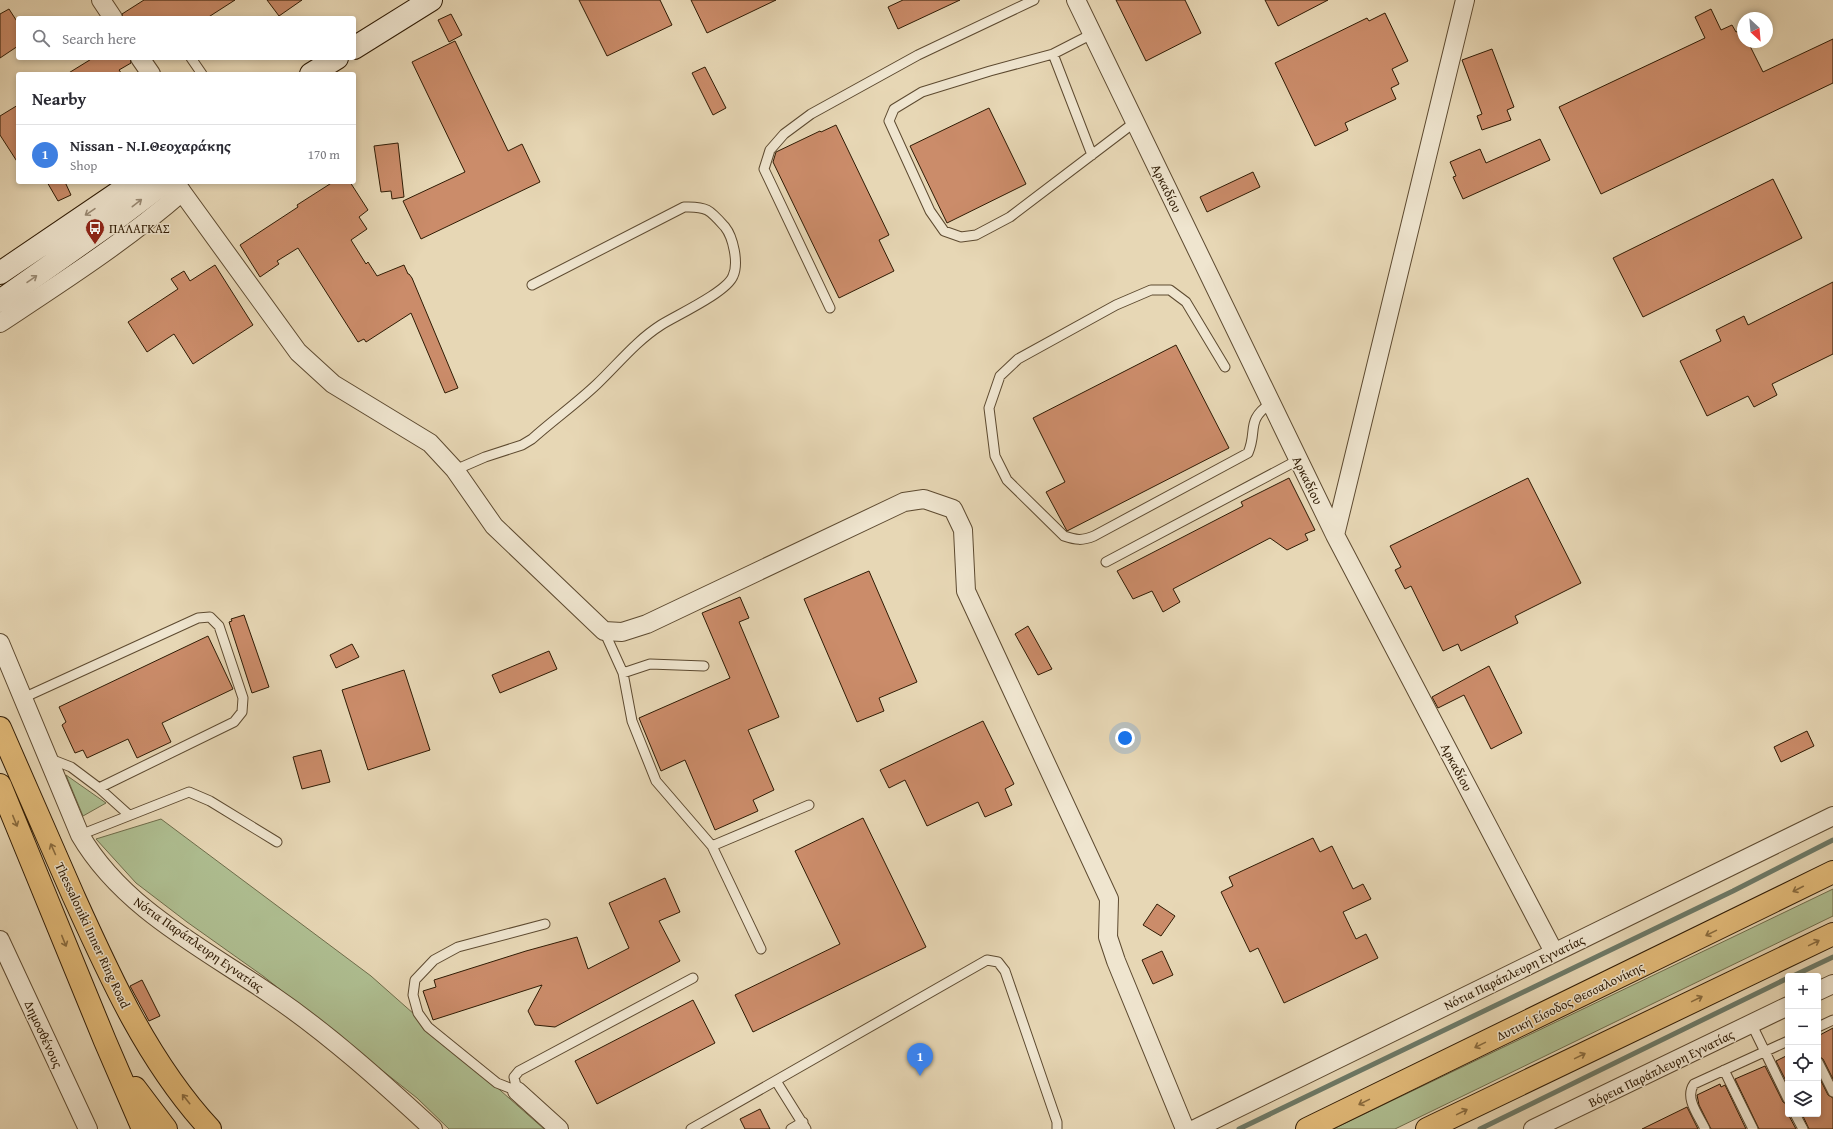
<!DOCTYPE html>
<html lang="en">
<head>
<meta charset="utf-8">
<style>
	:root { --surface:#fff; --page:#f7f7f7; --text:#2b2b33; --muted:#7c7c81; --line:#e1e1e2; --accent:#7c3aed }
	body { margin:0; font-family:"Gentium Book Plus",serif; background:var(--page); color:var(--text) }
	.controls { position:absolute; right:12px; bottom:12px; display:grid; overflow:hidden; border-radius:4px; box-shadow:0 2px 6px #0003 }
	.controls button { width:36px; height:36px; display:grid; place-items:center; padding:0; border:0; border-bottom:1px solid var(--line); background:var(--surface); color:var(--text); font:20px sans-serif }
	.compass { position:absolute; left:1737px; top:12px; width:36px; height:36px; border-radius:50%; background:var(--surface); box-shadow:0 2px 6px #0003; rotate:154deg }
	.you { position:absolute; left:1125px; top:738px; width:14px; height:14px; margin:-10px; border:3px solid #fff; border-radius:50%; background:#1a73e8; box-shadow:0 0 0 6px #1a73e833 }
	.badge { display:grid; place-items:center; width:26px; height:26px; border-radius:50%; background:var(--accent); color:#fff; font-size:13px; font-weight:700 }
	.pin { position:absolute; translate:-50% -33px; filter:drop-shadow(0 1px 2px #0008) }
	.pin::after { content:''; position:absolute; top:21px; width:14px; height:12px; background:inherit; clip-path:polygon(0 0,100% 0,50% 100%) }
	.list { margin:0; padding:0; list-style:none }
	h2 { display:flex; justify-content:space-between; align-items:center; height:52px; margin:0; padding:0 16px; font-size:17px }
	h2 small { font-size:13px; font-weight:400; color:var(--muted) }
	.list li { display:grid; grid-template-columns:26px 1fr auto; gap:12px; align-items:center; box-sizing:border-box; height:60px; padding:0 16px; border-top:1px solid var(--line) }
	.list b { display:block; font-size:15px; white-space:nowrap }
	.list p { margin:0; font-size:13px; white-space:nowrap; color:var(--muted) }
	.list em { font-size:13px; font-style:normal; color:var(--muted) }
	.icon { flex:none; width:22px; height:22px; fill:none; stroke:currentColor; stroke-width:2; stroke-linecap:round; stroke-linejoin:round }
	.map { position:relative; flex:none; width:1833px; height:1129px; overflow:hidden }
	.search { position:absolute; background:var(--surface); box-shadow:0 2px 6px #0003; left:16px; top:16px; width:340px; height:44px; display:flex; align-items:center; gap:10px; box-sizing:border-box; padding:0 14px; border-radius:4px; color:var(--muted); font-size:15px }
	.panel { position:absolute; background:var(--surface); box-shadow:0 2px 6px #0003; left:16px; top:72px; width:340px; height:112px; border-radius:4px }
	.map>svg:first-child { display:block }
	.green { fill:#afbf92; stroke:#6f6d4b }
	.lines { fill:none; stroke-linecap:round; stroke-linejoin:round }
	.stream { stroke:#6d7a68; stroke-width:5 }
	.building { fill:#cb8c6a; stroke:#2f1b04 }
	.lane-casing { stroke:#5d4a30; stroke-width:11 }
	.street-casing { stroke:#5d4a30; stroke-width:20 }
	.secondary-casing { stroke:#2f1b04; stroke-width:24 }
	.highway-casing { stroke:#2f1b04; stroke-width:24 }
	.lane { stroke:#efe5cf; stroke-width:9 }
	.street { stroke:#efe5cf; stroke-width:18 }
	.secondary { stroke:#efe5cf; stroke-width:22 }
	.highway { stroke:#e4bc7a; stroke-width:22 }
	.oneway { stroke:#998a74 }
	.oneway2 { stroke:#8a6c3f }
	.labels { text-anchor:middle; stroke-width:3; stroke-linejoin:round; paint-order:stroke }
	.street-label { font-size:13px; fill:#2f1b04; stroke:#efe5cf }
	.poi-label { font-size:13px; fill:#2f1b04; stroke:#efe5cf; text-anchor:start }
</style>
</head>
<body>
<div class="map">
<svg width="1833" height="1129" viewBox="0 0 1833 1129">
	<rect width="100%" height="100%" fill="#e7d7b5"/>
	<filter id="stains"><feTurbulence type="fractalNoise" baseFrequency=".005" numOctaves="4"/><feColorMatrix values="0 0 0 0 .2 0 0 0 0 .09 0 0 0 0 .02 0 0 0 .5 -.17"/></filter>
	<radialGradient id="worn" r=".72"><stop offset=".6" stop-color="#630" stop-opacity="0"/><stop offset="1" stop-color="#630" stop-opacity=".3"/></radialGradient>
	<path class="green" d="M66 775 106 803 83 816Z
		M161 819 371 976 544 1129H449L417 1098 263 976 187 922 136 883 96 839Z
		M1833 889V916L1395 1129H1333Z"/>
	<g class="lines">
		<path class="stream" d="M1793 976 1833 957
			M1239 1129 1733 891 1833 840
			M1480 1129 1788 978"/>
	</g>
	<path class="building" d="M144 0H235L207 18H123L122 14Z
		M267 0H302L279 16Z
		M579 0H660L672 25 607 56Z
		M691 0H776L707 33Z
		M903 0H960L898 29 888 7Z
		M1116 0H1185L1201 33 1146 61Z
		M1265 0H1328L1278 26Z
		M9 9 18 23V46L0 58V14Z
		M1711 9 1721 30 1732 25 1736 32 1743 29V42H1748L1763 72 1833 39V83L1601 194 1559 107 1705 38 1695 17Z
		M1385 13 1408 61 1392 69 1399 84 1391 88 1396 99 1345 123 1348 130 1315 146 1275 63 1367 18 1369 21Z
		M451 14 462 35 449 42 438 20Z
		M455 41 508 151 522 144 540 182 421 239 403 201 465 172 412 62Z
		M1492 49 1514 107 1507 110 1511 120 1482 130 1477 116 1482 114 1462 60Z
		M93 58H130L131 63 119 70 122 74H67Z
		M705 67 726 108 713 115 692 73Z
		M18 105V163L0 135V116Z
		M989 108 1026 184 947 223 910 146Z
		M836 125 889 235 879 240 894 271 839 298 773 162 776 152 820 131 821 132Z
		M1540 139 1550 160 1463 199 1453 177 1456 176 1450 162 1480 149 1486 163Z
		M398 143 404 197 392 199 391 191 381 192 374 146Z
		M1253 172 1260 187 1207 212 1200 197Z
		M1773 179 1802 238 1643 317 1613 258Z
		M47 182H65L71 195 58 201Z
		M333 182H350L368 210 359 217 367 229 351 240 366 264 368 262 377 276 404 265 408 274H409L412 278 458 388 445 393 411 313 366 342 364 339 358 342 298 248 277 261 279 264 260 277 240 245 298 207 297 205Z
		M215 265 253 325 193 364 174 334 147 352 128 322 178 289 171 279 184 271 190 281Z
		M1833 282V354L1772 384 1777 395 1754 407 1748 396 1707 416 1680 361 1721 341 1716 330 1744 316 1748 325Z
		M1176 345 1229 448 1067 531 1046 492 1065 482 1033 418Z
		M1289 478 1315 530 1305 534 1308 540 1287 550 1270 538 1173 589 1180 602 1163 612 1152 591 1133 599 1117 571 1243 506 1241 502Z
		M1528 478 1581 583 1515 616 1518 623 1461 651 1458 644 1443 651 1411 586 1405 589 1395 570 1401 567 1390 546Z
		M869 571 917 682 879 698 884 711 857 722 804 599Z
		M740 597 749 618 739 622 779 717 748 730 774 790 753 800 758 811 715 830 685 760 661 771 639 718 730 678 702 613Z
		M244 615 269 687 252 693 229 622 232 621 231 619Z
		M1028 626 1052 669 1038 675 1015 634Z
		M208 636 233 689 162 723 171 742 137 758 128 739 87 758 83 750 75 753 62 725 66 722 59 707Z
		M352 644 359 657 336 668 330 655Z
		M549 651 557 669 500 693 492 675Z
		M1489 666 1522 733 1491 749 1464 695 1438 708 1432 697Z
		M404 670 430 750 368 770 342 690Z
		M983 721 1014 784 1005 789 1012 805 985 817 978 802 927 826 905 780 889 788 880 770Z
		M1807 731 1814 746 1781 762 1774 747Z
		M321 750 330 782 302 789 293 757Z
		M863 818 926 947 753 1032 735 995 840 944 795 851Z
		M1313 838 1320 852 1332 846 1353 889 1363 884 1371 899 1343 912 1356 939 1366 934 1378 958 1284 1003 1258 948 1250 952 1221 892 1233 886 1229 877Z
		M665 878 680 912 659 921 680 961 555 1027 535 1025 528 1011 542 985 433 1020 423 991 436 987 434 980 526 951 577 937 588 969 629 948 609 903Z
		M1157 904 1175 916 1161 936 1143 925Z
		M1162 951 1173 975 1153 984 1142 960Z
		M142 980 160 1016 149 1021 130 986Z
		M693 1000 715 1043 597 1104 575 1061Z
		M1833 1028V1079L1823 1059 1818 1056V1036Z
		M1788 1055V1085L1776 1061Z
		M1765 1066 1783 1102 1788 1105V1114L1796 1129H1759L1735 1079Z
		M1818 1075 1828 1095 1833 1098V1129H1809L1802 1114H1818Z
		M1720 1084 1721 1087 1725 1085 1746 1129H1711L1699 1105 1697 1095Z
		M1687 1107 1698 1129H1642Z
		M760 1109 770 1129H745L740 1119Z"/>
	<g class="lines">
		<defs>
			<path id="lane" d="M1092 34 1053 54 990 71 922 92 894 109 889 121 930 211 944 231 961 237 976 235 1010 217 1135 122
				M1053 54 1092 155
				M191 58 202 74
				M830 308 764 169 770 150 784 134 811 114 918 55 1034 0
				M1225 367 1186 302 1170 290H1151L1116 305 1018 359 1000 376 989 408 995 456 1007 480 1064 536C1076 540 1082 541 1094 536L1248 453C1258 430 1245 421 1271 403
				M455 470 485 457 522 445 532 439C553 420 576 404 597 384 618 364 636 341 661 325 677 315 727 292 733 276 739 263 733 237 725 227 710 210 707 206 684 207L532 285
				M1106 562 1298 460
				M604 631 623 673 632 721 656 781 712 846 761 949
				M623 673 650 664 704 666
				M23 698 198 618 210 617 219 626 243 698 242 712 234 722 99 788
				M48 758 71 767 99 788 129 815
				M80 835 189 792 210 801 277 842
				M712 846 809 805
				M1752 1025 1788 1099
				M1818 1027 1833 1020
				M1818 1062 1833 1092
				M1724 1070 1753 1129
				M776 1081 806 1129
				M517 1091 497 1083 428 1027 418 1013 413 995 415 980 434 960 458 947 545 924
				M517 1091 514 1077 519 1071 693 978
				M1795 1114 1803 1129
				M691 1129 987 960 998 962 1005 971 1057 1122V1129
				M791 1129 803 1122
				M1705 1129C1699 1116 1684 1098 1694 1084L1788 1041"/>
			<path id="street" d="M101 0 113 18
				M1076 0 1335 535 1554 952
				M140 58 151 74
				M182 192 298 352 333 384 430 443 455 470 494 526 604 631 622 632 647 624 904 502 924 499 953 509 963 530 966 591 1109 899 1108 937 1116 961 1185 1129
				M0 323C62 282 126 241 182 192L175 182
				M1335 535 1465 0
				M0 643 80 835C123 909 205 949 273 996 330 1035 382 1082 433 1129
				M0 940 88 1129
				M1818 991 1833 984
				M517 1091 559 1129
				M1195 1129 1833 816
				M1533 1129 1788 1006"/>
			<path id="secondary" d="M354 48 431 0
				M311 74 337 58
				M0 273 134 182
				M0 301 112 222 165 182"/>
			<path id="highway" d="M0 728C24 784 49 839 73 895 110 977 148 1062 210 1129
				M0 785 105 1041 143 1129
				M135 1088 166 1129
				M1307 1129 1833 872
				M1427 1129 1833 934"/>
		</defs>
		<use href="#lane" class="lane-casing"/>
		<use href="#street" class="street-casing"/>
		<use href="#secondary" class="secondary-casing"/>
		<use href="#highway" class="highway-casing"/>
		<use href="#lane" class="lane"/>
		<use href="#street" class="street"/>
		<use href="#secondary" class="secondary"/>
		<use href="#highway" class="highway"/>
	</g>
	<defs><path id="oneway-shaft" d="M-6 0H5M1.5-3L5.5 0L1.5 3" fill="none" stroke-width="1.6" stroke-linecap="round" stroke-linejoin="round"/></defs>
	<g class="oneway">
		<use href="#oneway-shaft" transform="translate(137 203) rotate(-38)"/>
		<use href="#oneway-shaft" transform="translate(90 212) rotate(146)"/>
		<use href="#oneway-shaft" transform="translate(32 279) rotate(-35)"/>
	</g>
	<g class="oneway2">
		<use href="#oneway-shaft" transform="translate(15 821) rotate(68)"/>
		<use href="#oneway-shaft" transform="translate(53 849) rotate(-114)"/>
		<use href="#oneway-shaft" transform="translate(1798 889) rotate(153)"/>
		<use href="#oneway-shaft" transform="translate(1711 933) rotate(154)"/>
		<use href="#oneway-shaft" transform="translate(64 941) rotate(68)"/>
		<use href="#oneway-shaft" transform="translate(1814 943) rotate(-26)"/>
		<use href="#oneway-shaft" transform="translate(1697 999) rotate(-26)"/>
		<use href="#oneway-shaft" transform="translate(1480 1045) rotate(154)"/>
		<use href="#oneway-shaft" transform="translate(1580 1056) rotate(-26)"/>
		<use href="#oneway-shaft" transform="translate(186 1099) rotate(-129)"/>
		<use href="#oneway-shaft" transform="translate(1364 1102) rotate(154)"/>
		<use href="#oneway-shaft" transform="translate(1462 1112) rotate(-26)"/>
	</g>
	<defs>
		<symbol id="bus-pin" viewBox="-11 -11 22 30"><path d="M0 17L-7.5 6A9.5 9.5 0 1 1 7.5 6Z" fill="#8f2418" stroke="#efe5cf"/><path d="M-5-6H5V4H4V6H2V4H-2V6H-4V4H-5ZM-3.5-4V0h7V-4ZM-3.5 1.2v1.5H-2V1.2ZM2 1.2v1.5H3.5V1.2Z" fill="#fff"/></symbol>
	</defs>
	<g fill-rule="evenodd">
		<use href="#bus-pin" x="84" y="217" width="22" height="30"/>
	</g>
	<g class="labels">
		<g class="street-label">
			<text transform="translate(1167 188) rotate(64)" y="5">Αρκαδίου</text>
			<text transform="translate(1308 480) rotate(64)" y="5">Αρκαδίου</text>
			<text transform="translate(1457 767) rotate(62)" y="5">Αρκαδίου</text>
			<text transform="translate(93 935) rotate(65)" y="5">Thessaloniki Inner Ring Road</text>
			<text transform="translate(199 944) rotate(35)" y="5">Νότια Παράπλευρη Εγνατίας</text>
			<text transform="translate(1514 972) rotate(-26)" y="5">Νότια Παράπλευρη Εγνατίας</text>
			<text transform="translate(1570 1001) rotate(-26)" y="5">Δυτική Είσοδος Θεσσαλονίκης</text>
			<text transform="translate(44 1034) rotate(65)" y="5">Δημοσθένους</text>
			<text transform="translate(1661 1068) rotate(-26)" y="5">Βόρεια Παράπλευρη Εγνατίας</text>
		</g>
		<g class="poi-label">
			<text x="109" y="233">ΠΑΛΑΓΚΑΣ</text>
		</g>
	</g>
	<rect width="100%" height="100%" filter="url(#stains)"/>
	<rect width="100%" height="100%" fill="url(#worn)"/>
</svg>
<div class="controls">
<button>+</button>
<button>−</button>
<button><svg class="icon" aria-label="locate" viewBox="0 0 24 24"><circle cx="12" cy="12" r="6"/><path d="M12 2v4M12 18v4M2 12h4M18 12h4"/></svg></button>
<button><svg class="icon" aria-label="layers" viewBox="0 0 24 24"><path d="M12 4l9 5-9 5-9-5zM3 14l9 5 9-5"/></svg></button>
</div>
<svg class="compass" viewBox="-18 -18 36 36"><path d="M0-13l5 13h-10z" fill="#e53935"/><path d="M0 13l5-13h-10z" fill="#7c7c81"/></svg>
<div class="you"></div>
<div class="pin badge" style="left:920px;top:1076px;background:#3f7fe0">1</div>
<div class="search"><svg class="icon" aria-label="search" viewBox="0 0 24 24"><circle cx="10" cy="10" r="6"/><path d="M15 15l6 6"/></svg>Search here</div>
<section class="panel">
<h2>Nearby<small></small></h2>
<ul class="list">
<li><span class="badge" style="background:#3f7fe0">1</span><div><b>Nissan - Ν.Ι.Θεοχαράκης</b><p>Shop</p></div><em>170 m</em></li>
</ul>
</section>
</div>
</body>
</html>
